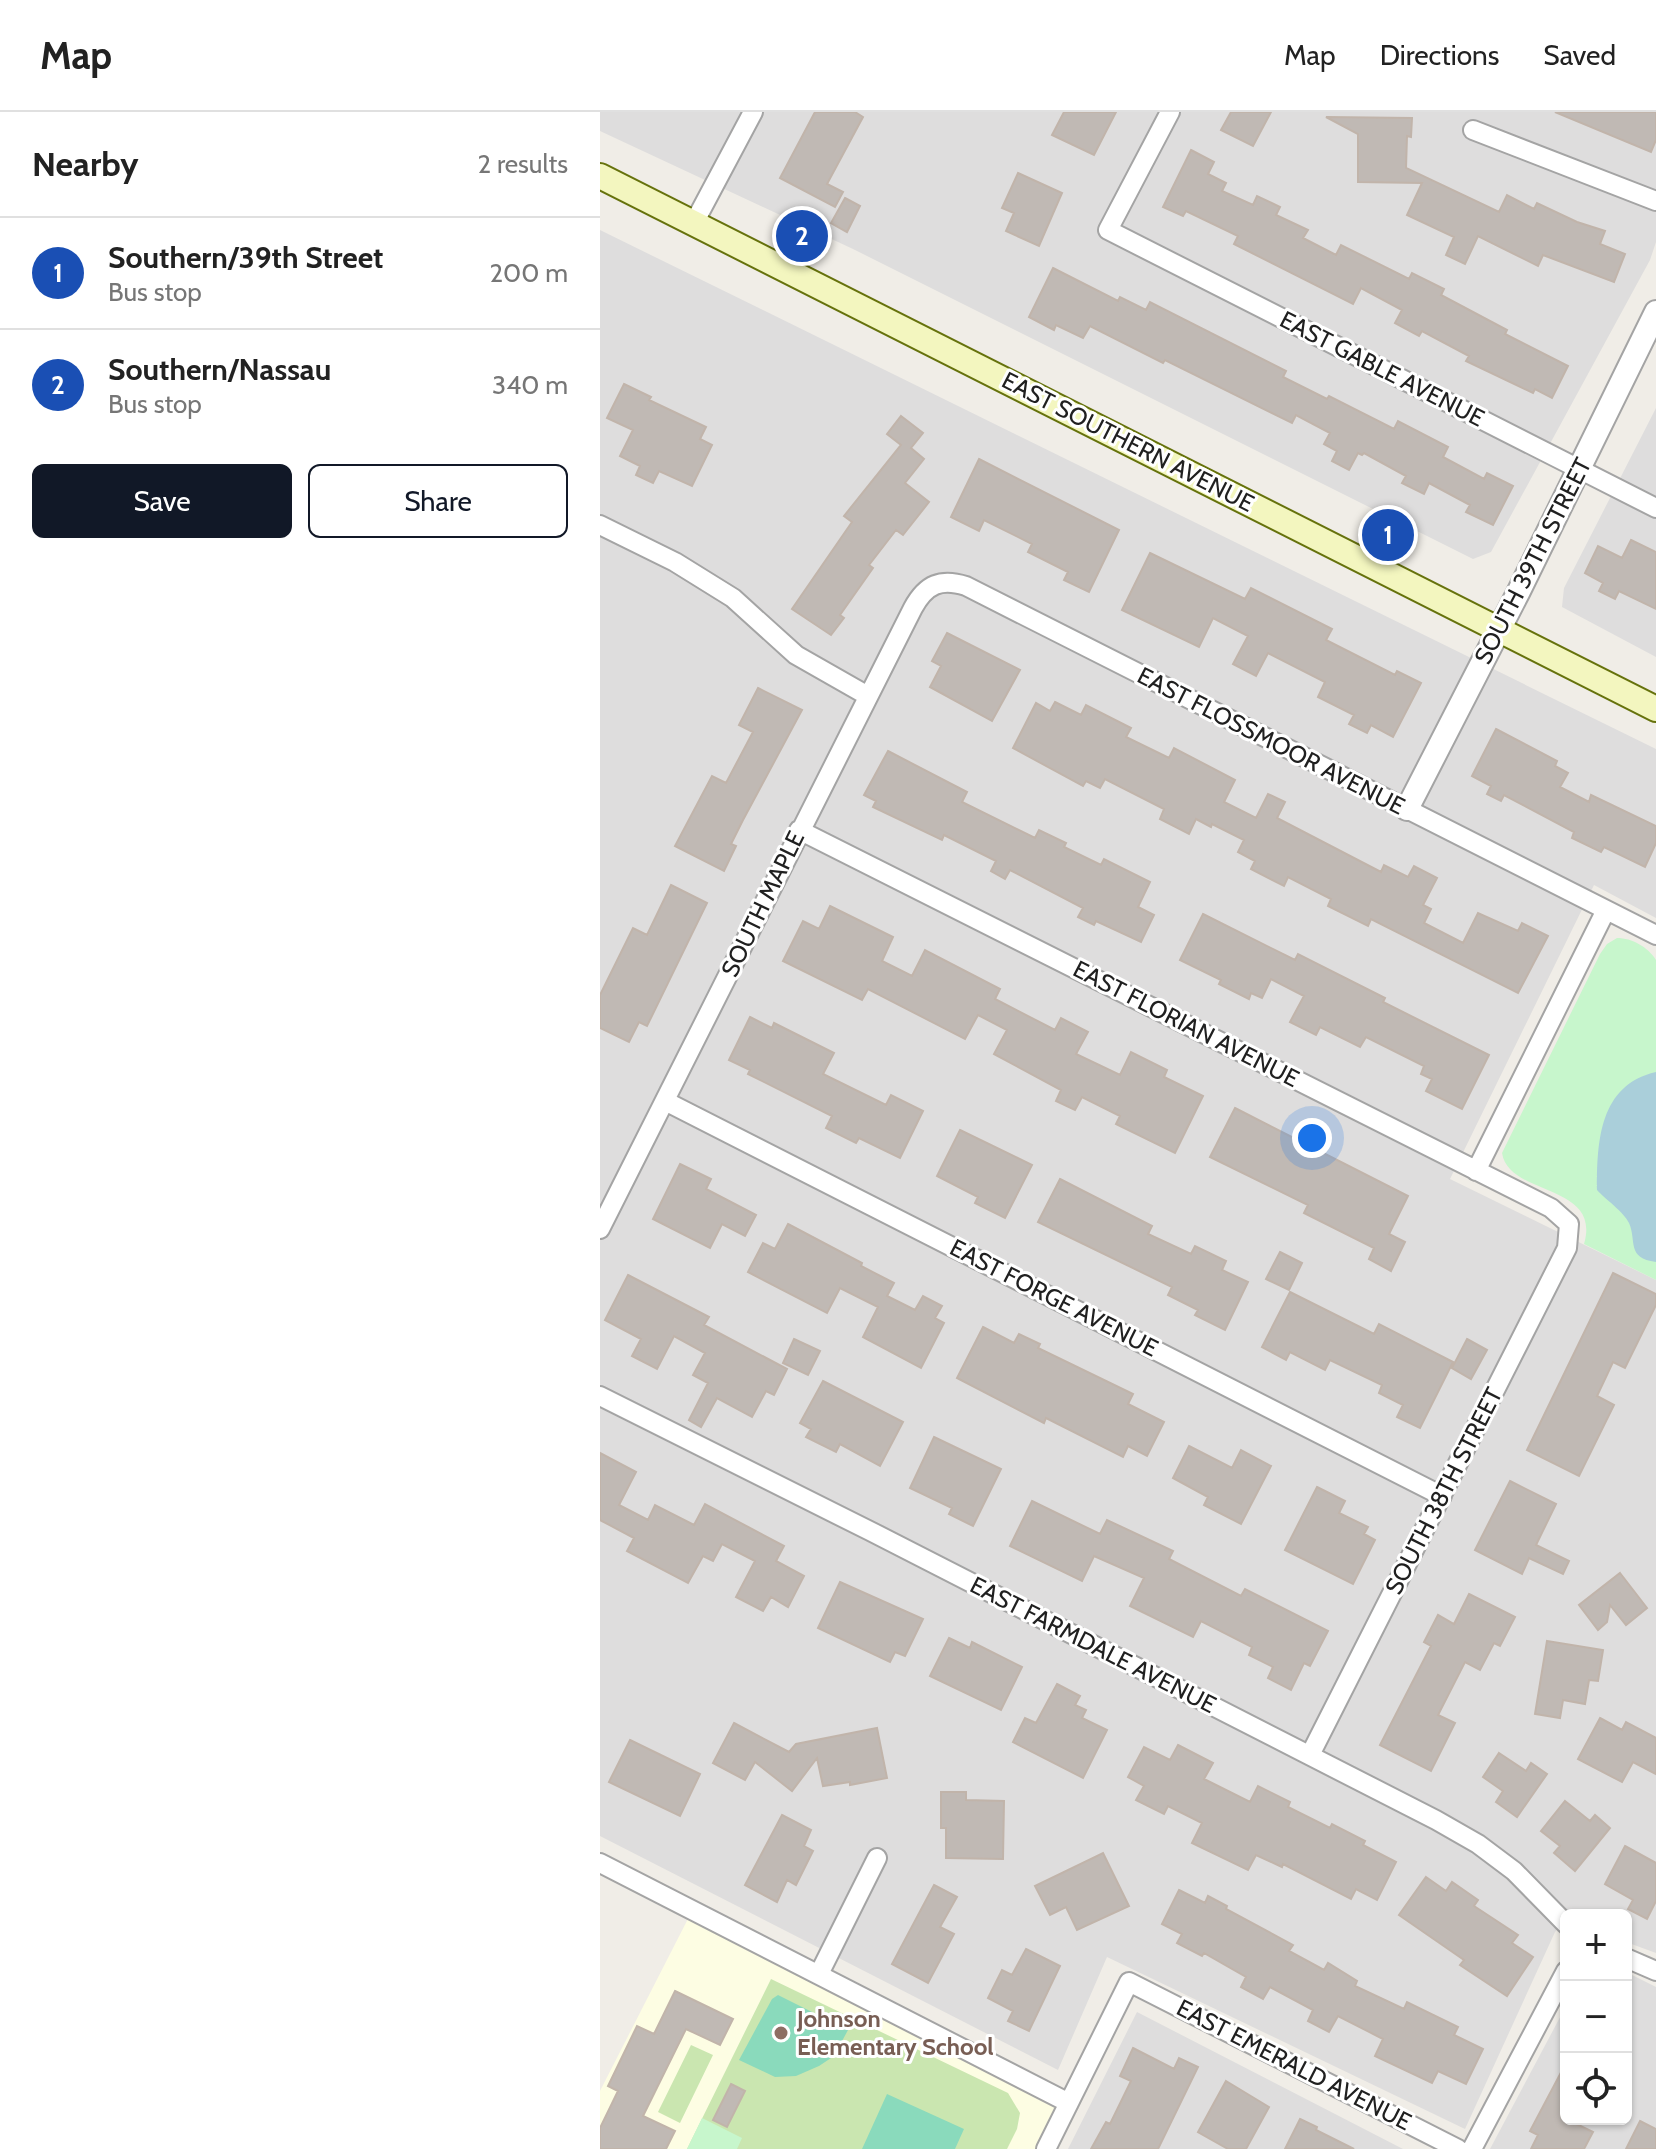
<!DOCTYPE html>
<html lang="en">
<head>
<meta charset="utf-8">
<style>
	:root { --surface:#fff; --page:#f6f6f6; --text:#222; --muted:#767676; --line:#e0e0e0; --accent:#111827 }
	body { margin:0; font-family:Cabin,sans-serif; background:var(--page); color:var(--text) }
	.controls { position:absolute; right:24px; bottom:24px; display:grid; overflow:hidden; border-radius:12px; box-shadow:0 2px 6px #0004 }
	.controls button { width:72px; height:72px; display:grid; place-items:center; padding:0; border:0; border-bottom:2px solid var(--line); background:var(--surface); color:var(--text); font:40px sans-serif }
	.you { position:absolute; left:712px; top:1026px; width:28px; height:28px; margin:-20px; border:6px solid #fff; border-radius:50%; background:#1a73e8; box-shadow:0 0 0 12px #1a73e833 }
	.badge { display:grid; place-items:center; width:52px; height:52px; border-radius:50%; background:var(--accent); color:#fff; font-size:26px; font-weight:700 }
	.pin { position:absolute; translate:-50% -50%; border:4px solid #fff; box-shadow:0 2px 8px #0006 }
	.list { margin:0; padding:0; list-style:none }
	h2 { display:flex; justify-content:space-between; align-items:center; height:104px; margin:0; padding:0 32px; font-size:34px }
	h2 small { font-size:26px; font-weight:400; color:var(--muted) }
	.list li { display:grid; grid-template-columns:52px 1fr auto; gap:24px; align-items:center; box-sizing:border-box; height:112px; padding:0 32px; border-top:2px solid var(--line) }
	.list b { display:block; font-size:30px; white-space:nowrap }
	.list p { margin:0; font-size:26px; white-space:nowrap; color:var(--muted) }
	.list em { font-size:26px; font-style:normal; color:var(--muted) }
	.actions { display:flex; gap:16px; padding:24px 32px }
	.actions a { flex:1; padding:18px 0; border:2px solid var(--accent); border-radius:12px; text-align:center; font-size:28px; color:var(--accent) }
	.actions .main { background:var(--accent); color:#fff }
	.icon { flex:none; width:44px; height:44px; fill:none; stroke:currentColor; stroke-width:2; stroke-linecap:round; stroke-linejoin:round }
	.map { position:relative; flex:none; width:1056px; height:2037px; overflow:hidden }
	header { display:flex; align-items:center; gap:48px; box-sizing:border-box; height:112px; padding:0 40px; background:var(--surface); border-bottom:2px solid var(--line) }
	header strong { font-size:38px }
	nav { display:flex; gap:44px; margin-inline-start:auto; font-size:28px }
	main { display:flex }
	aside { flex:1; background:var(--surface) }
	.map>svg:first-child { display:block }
	.residential { fill:#dedddd }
	.education { fill:#fdfde3 }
	.grass { fill:#cae6b0 }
	.park { fill:#c7f6cc }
	.pitch { fill:#8adabc }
	.water { fill:#aacfda }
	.building { fill:#c0b9b4; stroke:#c1b4aa; stroke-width:2 }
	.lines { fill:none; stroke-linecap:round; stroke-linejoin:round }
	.minor-casing { stroke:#a4a4a4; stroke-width:22 }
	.tertiary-casing { stroke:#a4a4a4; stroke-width:26 }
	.secondary-casing { stroke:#66720c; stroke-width:28 }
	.minor { stroke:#fff; stroke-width:18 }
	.tertiary { stroke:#fff; stroke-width:22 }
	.secondary { stroke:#f3f6bf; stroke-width:24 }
	.education-dot { fill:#8d6e63; stroke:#fff; stroke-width:3 }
	.labels { text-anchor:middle; stroke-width:6; stroke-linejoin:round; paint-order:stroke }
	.street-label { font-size:24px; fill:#202020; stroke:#fff }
	.education-label { font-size:24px; font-weight:bold; fill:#785e54; stroke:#fff; text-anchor:start }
</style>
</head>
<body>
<header>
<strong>Map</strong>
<nav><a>Map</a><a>Directions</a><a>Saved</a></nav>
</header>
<main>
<aside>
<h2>Nearby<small>2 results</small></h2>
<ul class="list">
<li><span class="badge" style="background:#1a4fb4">1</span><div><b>Southern/39th Street</b><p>Bus stop</p></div><em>200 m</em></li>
<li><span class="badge" style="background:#1a4fb4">2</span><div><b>Southern/Nassau</b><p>Bus stop</p></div><em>340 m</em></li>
</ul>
<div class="actions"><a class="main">Save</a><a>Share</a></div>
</aside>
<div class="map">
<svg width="1056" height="2037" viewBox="0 0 1056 2037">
	<rect width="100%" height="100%" fill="#f0ede7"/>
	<path class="residential" d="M0 0H1056V130L1050 148 891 440 873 447 253 137 0 19Z
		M0 118 1056 637V806L994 773 850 1067 1056 1168V1841L1026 1830V1803H975L971 1801 955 1820 865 2017 507 1845 458 1958 0 1724Z
		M1056 296V545L962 495 964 476Z
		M1026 1860 1056 1875V2037H890L966 1894V2007H1026Z
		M537 1900 803 2037H468Z"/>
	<path class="education" d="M92 1799 469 1991 446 2037H0V1979Z"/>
	<path class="grass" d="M171 1867 408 1981 420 2001 417 2017 407 2037H87Z
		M91 1933 113 1943 80 2011 58 2000Z"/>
	<path class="park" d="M1017 826C1032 826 1048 835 1056 848V1168L984 1132C1002 1071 909 1085 902 1041L1000 842 1007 832Z
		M102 2006 142 2026 137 2037H87Z"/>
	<path class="pitch" d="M178 1883 248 1918 234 1944 219 1954 196 1964 175 1965 139 1948 172 1887Z
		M287 1982 364 2017 355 2037H262Z"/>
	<path class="water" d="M1056 960V1150C1026 1146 1037 1129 1029 1111 1024 1100 1005 1087 997 1078 997 1030 999 973 1056 960Z"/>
	<path class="building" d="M215 0H255L263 5 227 72 243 80 235 95 180 66Z
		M464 0H516L494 43 452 23Z
		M631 0H671L653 34 621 18Z
		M955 0H1056V28L1051 40Z
		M726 5 812 6 811 25 807 24 806 56 899 100 907 83 934 97 937 91 977 110 1005 119 1000 132 1025 142 1014 170 943 143 938 154 878 124 865 152 846 143 854 125 807 103 822 71 758 70V22Z
		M591 38 614 50 608 62 626 71 622 79 653 93 657 84 680 95 676 103 708 118 703 126 736 143 741 133 809 167 812 161 844 177 841 183 907 218 905 222 968 254 952 286 935 277 933 281 866 249 869 244 822 219 819 224 795 211 802 198 761 176 753 192 634 132 638 124 586 99 583 104 563 95Z
		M418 61 462 81 439 134 406 119 414 101 402 96Z
		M245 86 260 94 247 120 231 111Z
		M453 156 518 189 520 185 546 198 550 190 686 259 683 265 727 287 729 284 794 317 798 309 848 335 843 345 884 367 887 361 913 374 893 413 866 400 870 393 829 371 824 382 802 371 806 364 764 341 762 343 758 341 749 358 732 349 737 339 724 332 730 321 696 303 692 311 565 248 563 251 490 214 483 226 456 213 454 218 429 205Z
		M24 272 51 285 49 288 106 315 100 327 112 333 92 374 59 359 53 371 36 363 40 354 20 344 33 318 7 306Z
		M301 304 323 321 311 336 324 347 305 371 329 390 303 423 296 418 269 453 273 456 240 503 244 506 231 523 192 497 252 410 244 404 301 333 287 322Z
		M379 347 519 418 489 480 464 468 468 460 428 440 432 432 384 408 379 419 351 405Z
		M1031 428 1056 440V497L1019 479 1015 487 999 479 1003 471 985 461 998 434 1022 446Z
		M550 441 645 487 651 476 732 517 726 528 795 563 797 559 821 571 793 625 771 613 767 621 749 612 754 603 718 585 725 570 668 541 656 564 633 552 648 524 613 506 599 535 522 498Z
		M347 521 420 558 392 609 330 575 341 554 332 549Z
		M158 576 202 598 143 708 131 732 136 734 124 759 75 734 112 664 126 671 153 620 139 613Z
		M455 590 481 603 486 593 531 616 526 625 569 646 574 636 635 668 624 690 656 706 668 682 685 690 677 706 781 760 784 753 808 765 814 754 837 766 823 793 831 797 824 811 863 831 878 801 918 819 922 811 948 824 918 881 771 807 768 814 728 794 731 787 688 765 684 774 651 757 655 749 638 740 644 728 612 712 611 715 596 707 589 722 560 707 564 697 505 667 500 676 486 669 483 674 413 636 436 591 450 599Z
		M896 617 957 649 955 654 968 661 960 675 989 690 991 683 1056 714V731L1045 755 1004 735 1001 740 972 726 974 720 904 683 901 689 887 682 891 674 872 664Z
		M288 639 367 680 362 690 435 726 439 718 466 731 464 735 501 753 504 747 550 770 538 795 554 803 541 830 496 809 494 813 478 805 483 796 410 758 405 767 391 759 396 749 344 723 342 728 273 695 276 689 264 683Z
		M71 773 107 791 47 914 39 910 29 930 0 916V883L33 816 47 823Z
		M230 794 293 825 282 849 312 864 325 838 400 877 395 887 455 918 461 906 488 920 476 942 520 963 531 940 567 958 564 965 603 984 575 1041 516 1012 520 1004 482 985 475 998 456 989 461 978 394 942 407 918 378 903 365 927 268 877 262 888 183 849 203 809 219 817Z
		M603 802 695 848 698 842 785 886 783 890 889 943 862 997 826 979 832 967 821 962 824 954 766 925 760 935 720 915 716 923 690 910 704 884 671 867 662 886 651 881 649 887 619 872 621 868 580 848Z
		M150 905 172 916 174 911 234 941 223 962 286 993 291 983 323 999 300 1046 259 1026 256 1031 226 1016 232 1004 148 962 150 958 129 948Z
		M635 996 808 1084 789 1122 805 1130 791 1159 769 1147 774 1136 704 1101 708 1093 610 1045Z
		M360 1018 432 1053 405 1106 375 1091 378 1085 337 1064Z
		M80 1052 111 1067 106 1077 156 1103 145 1124 122 1112 110 1136 53 1107Z
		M460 1067 552 1114 548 1122 591 1142 595 1134 626 1149 622 1158 648 1170 625 1218 595 1203 598 1198 568 1183 572 1175 438 1110Z
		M188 1112 262 1151 261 1154 294 1171 287 1184 315 1198 323 1184 342 1194 335 1206 344 1211 321 1256 263 1225 278 1195 240 1176 227 1201 148 1160 163 1131 175 1137Z
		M680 1140 702 1151 689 1178 666 1167Z
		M1013 1161 1056 1182V1193L1025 1256 1013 1250 997 1284 1014 1293 979 1364 927 1338Z
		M28 1163 109 1205 104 1213 187 1257 174 1283 166 1279 152 1305 117 1286 101 1315 89 1308 108 1271 93 1263 105 1241 74 1224 57 1257 32 1244 41 1227 5 1208Z
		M690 1180 774 1222 779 1212 853 1250 820 1316 797 1305 803 1293 779 1281 782 1273 730 1248 725 1258 690 1240 686 1248 662 1235Z
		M383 1215 414 1231 419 1222 440 1232 438 1236 533 1282 528 1292 564 1310 547 1344 528 1334 523 1345 446 1306 444 1311 357 1266Z
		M194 1227 220 1239 208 1263 183 1251Z
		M867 1227 887 1238 871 1267 852 1256Z
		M223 1269 303 1310 280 1354 240 1332 236 1340 206 1325 211 1317 200 1311Z
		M334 1325 401 1357 373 1414 349 1402 352 1396 310 1376Z
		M589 1334 632 1356 641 1338 671 1354 641 1412 604 1393 608 1385 573 1366Z
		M0 1341 36 1360 19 1393 48 1408 55 1393 94 1413 105 1392 184 1434 176 1449 204 1464 188 1495 171 1485 163 1499 136 1485 155 1449 122 1432 113 1449 103 1444 88 1471 27 1439 34 1426 0 1408Z
		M910 1369 956 1392 936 1433 969 1449 963 1462 929 1446 922 1462 875 1438Z
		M717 1375 745 1389 739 1401 768 1415 764 1422 775 1428 753 1472 685 1438Z
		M432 1389 500 1422 507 1408 573 1439 569 1447 641 1484 645 1477 728 1519 710 1554 704 1551 691 1578 668 1566 673 1555 649 1543 652 1535 601 1509 593 1525 530 1494 544 1466 494 1444 482 1469 410 1434Z
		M1020 1461 1047 1496 1026 1513 1010 1493 1007 1510 998 1518 979 1493Z
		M240 1470 323 1507 305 1544 295 1540 290 1550 218 1516Z
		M869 1482 915 1505 900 1534 894 1531 880 1558 865 1550 838 1603 855 1611 831 1659 780 1633 831 1534 824 1530 838 1503 854 1512Z
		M349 1526 370 1536 372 1530 422 1555 401 1598 330 1564Z
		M947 1529 1003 1538 998 1569 989 1568 985 1592 963 1588 960 1606 935 1602Z
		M457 1572 480 1584 475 1593 486 1598 482 1606 507 1618 483 1666 413 1630 425 1606 436 1611Z
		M1000 1606 1022 1618 1026 1610 1056 1626V1662L1033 1650 1022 1670 978 1647Z
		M134 1611 189 1640 196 1632 277 1616 287 1666 250 1673V1670L223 1674 217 1646 192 1679 155 1650 145 1668 113 1651Z
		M30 1628 100 1662 80 1704 9 1670Z
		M578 1633 613 1651 604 1667 650 1690 658 1674 690 1690 688 1695 730 1716 732 1712 765 1729 763 1733 796 1750 777 1788 756 1777 751 1787 683 1752 682 1755 656 1743 648 1758 592 1731 602 1711 568 1694 564 1702 536 1688 544 1674 528 1665 544 1635 570 1648Z
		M899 1641 926 1659 931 1651 947 1662 917 1705 896 1690 903 1679 883 1665Z
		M341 1680H366V1688L404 1689 403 1747 346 1746V1716H341Z
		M965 1689 990 1709 995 1703 1010 1716 975 1759 954 1741 960 1734 941 1719Z
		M182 1703 211 1718 204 1734 213 1739 196 1773 187 1768 177 1790 145 1773Z
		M1025 1734 1056 1751V1789L1047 1807 1028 1797 1033 1788 1005 1772Z
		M503 1741 529 1794 477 1818 466 1795 450 1803 435 1774Z
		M826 1765 846 1779 852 1770 878 1788 874 1794 918 1823 912 1831 933 1845 907 1884 860 1853 864 1848 799 1803Z
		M334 1773 357 1785 340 1815 354 1822 328 1871 292 1852Z
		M579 1778 605 1791 608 1784 627 1794 626 1797 693 1833 689 1839 724 1858 728 1851 757 1869 755 1874 804 1897 807 1890 858 1915 854 1923 883 1937 866 1972 838 1959 832 1971 775 1944 783 1927 738 1904 729 1920 708 1909 713 1898 670 1875 663 1887 641 1875 646 1865 604 1841 602 1844 577 1831 582 1822 562 1812Z
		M426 1837 460 1854 429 1919 408 1909 413 1899 388 1886 402 1858 412 1863Z
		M75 1879 133 1907 120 1933 86 1917 43 2004 75 2019 66 2037H0V2016L18 1979 8 1974 37 1914 54 1922Z
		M533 1936 574 1957 579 1946 598 1955 558 2037H491L506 2010 510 2012 531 1969 520 1964Z
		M966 1951V2007L993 2020 984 2037H931L938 2023 930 2019Z
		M626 1969 669 1995 646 2037H628L598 2020Z
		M131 1972 145 1979 127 2015 113 2008Z
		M700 2007 717 2015 716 2018 754 2037H685Z
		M1040 2009 1056 2017V2037H1026Z"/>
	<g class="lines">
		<defs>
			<path id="minor" d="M570 0 508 118 1056 396
				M873 18 1056 89
				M94 111 153 0
				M0 413 75 450 133 486 196 543 268 584
				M199 718 951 1096 969 1112 967 1136 710 1643
				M65 989 842 1384
				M876 1059 1006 798
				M0 1117 313 496C326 472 341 466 366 474L1056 823
				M0 1284 270 1419 836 1708 878 1732 914 1759 966 1812
				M0 1751 469 1991
				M1026 1846 1056 1859
				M219 1862 277 1746
				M446 2037 529 1870 858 2037
				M872 2037 966 1859"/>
			<path id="tertiary" d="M807 697 919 479 1056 200"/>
			<path id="secondary" d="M0 64 1056 597"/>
		</defs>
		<use href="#minor" class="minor-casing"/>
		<use href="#tertiary" class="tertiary-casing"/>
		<use href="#secondary" class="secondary-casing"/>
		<use href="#minor" class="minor"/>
		<use href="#tertiary" class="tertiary"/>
		<use href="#secondary" class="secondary"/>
	</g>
	<circle class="education-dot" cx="181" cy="1921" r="8"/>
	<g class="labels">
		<g class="street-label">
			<text transform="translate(782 257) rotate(27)" y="8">EAST GABLE AVENUE</text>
			<text transform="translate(528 330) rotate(27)" y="8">EAST SOUTHERN AVENUE</text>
			<text transform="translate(933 449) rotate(-63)" y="8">SOUTH 39TH STREET</text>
			<text transform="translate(671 629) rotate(27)" y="8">EAST FLOSSMOOR AVENUE</text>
			<text transform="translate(163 792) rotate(-64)" y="8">SOUTH MAPLE</text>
			<text transform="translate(586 912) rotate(27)" y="8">EAST FLORIAN AVENUE</text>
			<text transform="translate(454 1186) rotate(27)" y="8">EAST FORGE AVENUE</text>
			<text transform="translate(844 1379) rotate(-63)" y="8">SOUTH 38TH STREET</text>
			<text transform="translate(493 1533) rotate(27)" y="8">EAST FARMDALE AVENUE</text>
			<text transform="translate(694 1953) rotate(27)" y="8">EAST EMERALD AVENUE</text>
		</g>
		<g class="education-label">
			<text x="197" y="1915">Johnson<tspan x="197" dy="28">Elementary School</tspan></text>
		</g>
	</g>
</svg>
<div class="controls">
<button>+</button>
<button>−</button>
<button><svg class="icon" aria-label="locate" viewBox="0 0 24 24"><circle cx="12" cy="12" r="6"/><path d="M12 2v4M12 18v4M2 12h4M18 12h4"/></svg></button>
</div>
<div class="you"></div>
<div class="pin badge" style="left:788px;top:423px;background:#1a4fb4">1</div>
<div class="pin badge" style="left:202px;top:124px;background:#1a4fb4">2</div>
</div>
</main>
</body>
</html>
